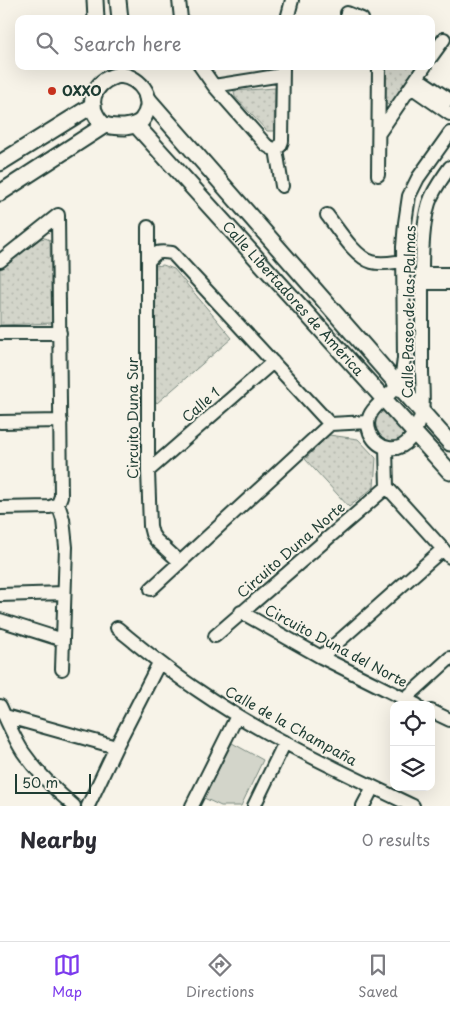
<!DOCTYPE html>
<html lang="en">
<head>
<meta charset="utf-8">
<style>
	:root { --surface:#fff; --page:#f7f7f7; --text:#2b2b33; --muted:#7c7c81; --line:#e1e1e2; --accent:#7c3aed }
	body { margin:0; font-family:"Playpen Sans",sans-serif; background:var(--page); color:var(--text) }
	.controls { position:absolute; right:15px; bottom:15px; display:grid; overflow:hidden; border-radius:10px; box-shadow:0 5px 20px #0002 }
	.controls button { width:45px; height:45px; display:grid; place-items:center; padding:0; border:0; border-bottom:1px solid var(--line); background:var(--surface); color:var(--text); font:25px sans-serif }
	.scale { position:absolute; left:15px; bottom:12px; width:76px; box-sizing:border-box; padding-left:5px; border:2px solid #1f3d34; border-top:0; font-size:14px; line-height:18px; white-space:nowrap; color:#1f3d34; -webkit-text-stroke:4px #f7f3e8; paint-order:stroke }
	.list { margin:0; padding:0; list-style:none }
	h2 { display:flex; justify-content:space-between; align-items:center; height:65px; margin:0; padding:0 20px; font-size:21px }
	h2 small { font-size:16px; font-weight:400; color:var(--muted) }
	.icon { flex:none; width:28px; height:28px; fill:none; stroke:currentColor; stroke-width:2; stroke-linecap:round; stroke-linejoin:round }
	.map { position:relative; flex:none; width:450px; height:806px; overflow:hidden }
	.search { position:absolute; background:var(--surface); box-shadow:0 5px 20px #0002; left:15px; right:15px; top:15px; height:55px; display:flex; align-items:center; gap:12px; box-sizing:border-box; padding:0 18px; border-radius:10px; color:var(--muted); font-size:19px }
	.sheet { height:135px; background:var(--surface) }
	nav { display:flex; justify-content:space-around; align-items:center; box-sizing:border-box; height:70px; border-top:1px solid var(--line); background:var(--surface); font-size:14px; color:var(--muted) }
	nav a { display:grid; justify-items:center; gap:2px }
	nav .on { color:var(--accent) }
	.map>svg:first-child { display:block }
	.grass { fill:url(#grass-dots); stroke:#79897f }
	.garden { fill:#d3d5ca; stroke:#79897f }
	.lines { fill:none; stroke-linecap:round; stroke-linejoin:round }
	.minor-casing { stroke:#1f3d34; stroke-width:16 }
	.tertiary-casing { stroke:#1f3d34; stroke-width:19 }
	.minor { stroke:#f7f3e8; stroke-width:12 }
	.tertiary { stroke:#f7f3e8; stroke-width:15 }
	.poi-dot { fill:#c8321e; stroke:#f7f3e8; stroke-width:2 }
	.labels { text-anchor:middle; stroke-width:4; stroke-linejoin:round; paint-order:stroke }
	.poi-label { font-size:14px; font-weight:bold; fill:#1f3d34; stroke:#f7f3e8; text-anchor:start }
	.street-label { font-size:14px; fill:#1f3d34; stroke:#f7f3e8 }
</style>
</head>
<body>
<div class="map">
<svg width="450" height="806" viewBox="0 0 450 806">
	<defs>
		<pattern id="grass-dots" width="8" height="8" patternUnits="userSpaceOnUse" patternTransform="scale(1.25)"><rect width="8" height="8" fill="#d3d5ca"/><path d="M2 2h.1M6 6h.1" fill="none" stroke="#b5b8ae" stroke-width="1.8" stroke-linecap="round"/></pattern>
	</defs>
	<rect width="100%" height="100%" fill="#f7f3e8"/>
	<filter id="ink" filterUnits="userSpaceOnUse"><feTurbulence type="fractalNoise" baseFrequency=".02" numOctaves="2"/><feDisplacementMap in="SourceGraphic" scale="10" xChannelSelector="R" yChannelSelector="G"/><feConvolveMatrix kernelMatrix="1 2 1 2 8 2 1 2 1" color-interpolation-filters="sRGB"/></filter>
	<g filter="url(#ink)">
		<path class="grass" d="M383 66H416L390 106 385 103Z
			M275 88 274 131H267L235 97 234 91Z
			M45 238 50 240 52 323 0 325V269L40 239Z
			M163 265 174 269 232 338 157 403 153 398 154 266Z
			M382 407 409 434C406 437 403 440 399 441 385 445 371 431 376 417 377 414 380 410 382 407Z
			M329 435 358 439 376 458 374 487 349 507 305 459Z"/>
		<path class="garden" d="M232 743 263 760 241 806H221L204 798Z"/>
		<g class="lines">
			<defs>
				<path id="minor" d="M179 0 181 19
					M347 13 362 19
					M287 19 292 0
					M431 57 444 39
					M200 66 214 86 266 145 271 148 276 149
					M417 78 450 100
					M214 86 282 75
					M411 87 450 114
					M379 133 425 66
					M450 133 418 178 409 196 405 223 403 247 404 358C403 368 402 379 396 387 385 401 361 411 370 433 378 450 398 454 410 439 415 432 420 420 422 411 424 399 422 382 422 370 422 337 422 304 422 271 422 250 423 223 429 203 433 190 442 179 450 167
					M276 149 280 146 282 141 283 66
					M276 149 282 186
					M378 175 379 66
					M327 215C338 229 355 257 372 262 382 265 394 262 403 261
					M148 227V262
					M0 261 58 215 61 496 58 504 50 507 0 508
					M422 274H450
					M422 283H450
					M0 333H60
					M0 422 61 421
					M386 448 387 487 450 557
					M148 471 273 362
					M58 504 63 519 66 547 62 669
					M180 562 156 540 152 534 150 526 148 471V262C156 251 159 251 172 253L330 424
					M151 589 330 424 368 422
					M0 595 64 593
					M241 612 321 657 417 705
					M0 620 63 640
					M117 628C144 650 170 672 199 691 266 737 340 771 413 806
					M215 636 387 487
					M321 657 443 549
					M405 699 450 658
					M0 706C7 721 14 738 23 752 37 772 55 790 74 806
					M431 711 450 720
					M5 716 116 747
					M88 806 116 747 159 663
					M192 806 237 716
					M254 806 285 742
					M363 806 373 787"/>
				<g id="tertiary">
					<path d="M95 0 96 19"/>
					<path d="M118 0 120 19"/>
					<path d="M120 75C142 78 157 100 142 120 137 125 132 126 125 127 119 127 111 127 105 125 102 124 99 120 97 117 85 98 99 78 120 75Z"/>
					<path d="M147 98 398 385 450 443"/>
					<path id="s1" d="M136 125 450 472"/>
					<path d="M0 163 93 105"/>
					<path d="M0 193 105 125"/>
				</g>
			</defs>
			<use href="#minor" class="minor-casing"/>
			<use href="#tertiary" class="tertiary-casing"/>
			<use href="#minor" class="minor"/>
			<use href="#tertiary" class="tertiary"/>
		</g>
	</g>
	<circle class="poi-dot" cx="52" cy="91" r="5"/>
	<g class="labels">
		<g class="poi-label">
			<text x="62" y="96">OXXO</text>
		</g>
		<g class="street-label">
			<text dy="5" stroke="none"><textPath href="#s1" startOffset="234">Calle Libertadores de América</textPath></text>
			<text transform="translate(409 312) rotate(-89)" y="5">Calle Paseo de las Palmas</text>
			<text transform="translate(201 405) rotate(-41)" y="5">Calle 1</text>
			<text transform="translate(133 418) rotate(-90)" y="5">Circuito Duna Sur</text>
			<text transform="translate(291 550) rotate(-41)" y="5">Circuito Duna Norte</text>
			<text transform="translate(336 646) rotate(28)" y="5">Circuito Duna del Norte</text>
			<text transform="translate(291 726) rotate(29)" y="5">Calle de la Champaña</text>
		</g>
	</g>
</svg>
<div class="controls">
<button><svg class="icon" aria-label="locate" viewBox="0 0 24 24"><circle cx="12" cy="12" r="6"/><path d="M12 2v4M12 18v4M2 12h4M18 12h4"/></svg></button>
<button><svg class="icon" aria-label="layers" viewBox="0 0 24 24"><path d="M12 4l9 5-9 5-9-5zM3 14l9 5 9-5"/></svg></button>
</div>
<div class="scale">50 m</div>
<div class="search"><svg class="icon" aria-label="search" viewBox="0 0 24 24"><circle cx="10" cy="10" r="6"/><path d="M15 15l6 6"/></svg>Search here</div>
</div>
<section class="sheet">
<h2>Nearby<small>0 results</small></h2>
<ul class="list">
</ul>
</section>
<nav>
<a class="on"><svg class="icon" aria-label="map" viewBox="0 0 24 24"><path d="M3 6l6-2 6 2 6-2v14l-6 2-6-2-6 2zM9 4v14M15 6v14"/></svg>Map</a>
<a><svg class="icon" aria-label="directions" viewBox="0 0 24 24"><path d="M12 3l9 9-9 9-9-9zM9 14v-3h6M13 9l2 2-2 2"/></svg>Directions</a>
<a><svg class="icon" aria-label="saved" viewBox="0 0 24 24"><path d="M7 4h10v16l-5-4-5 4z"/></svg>Saved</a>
</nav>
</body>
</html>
